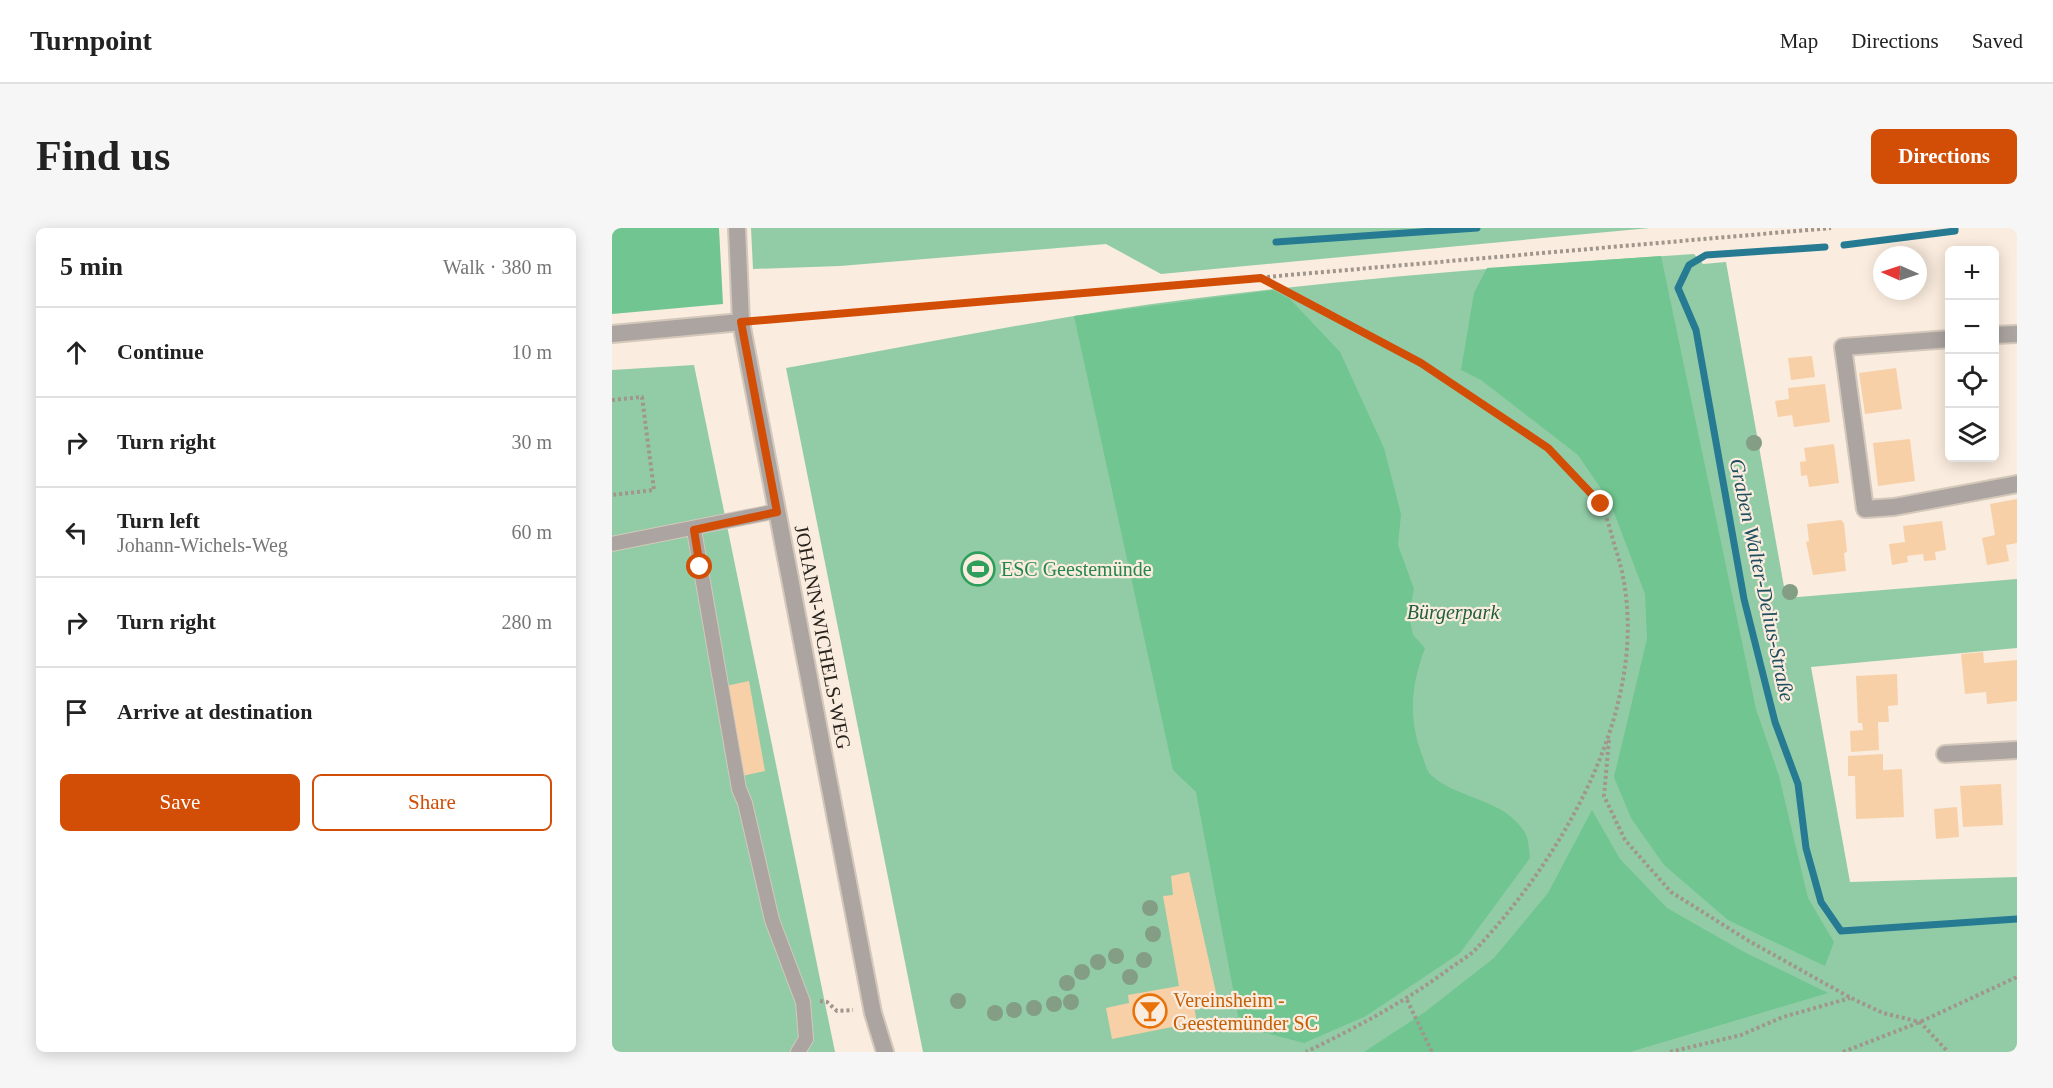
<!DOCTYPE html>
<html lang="en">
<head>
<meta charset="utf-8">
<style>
	:root { --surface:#fff; --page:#f6f6f6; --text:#222; --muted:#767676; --line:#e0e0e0; --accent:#d24d05 }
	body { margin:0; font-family:"Times New Roman",serif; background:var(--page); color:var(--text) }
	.controls { position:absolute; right:18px; top:18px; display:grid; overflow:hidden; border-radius:9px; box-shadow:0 3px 15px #0003 }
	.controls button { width:54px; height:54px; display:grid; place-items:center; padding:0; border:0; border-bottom:2px solid var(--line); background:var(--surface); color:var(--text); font:30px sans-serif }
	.compass { position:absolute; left:1261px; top:18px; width:54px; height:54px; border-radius:50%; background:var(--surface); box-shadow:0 3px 15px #0003; rotate:273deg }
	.stop { position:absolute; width:18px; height:18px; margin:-14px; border:4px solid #d24d05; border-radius:50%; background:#fff }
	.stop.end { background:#d24d05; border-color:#fff; box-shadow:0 2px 6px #0008 }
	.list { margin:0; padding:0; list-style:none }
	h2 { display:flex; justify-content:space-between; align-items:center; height:78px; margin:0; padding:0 24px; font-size:26px }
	h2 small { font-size:20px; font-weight:400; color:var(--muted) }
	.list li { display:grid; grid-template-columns:39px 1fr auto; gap:18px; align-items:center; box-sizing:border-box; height:90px; padding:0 24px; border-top:2px solid var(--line) }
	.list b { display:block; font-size:22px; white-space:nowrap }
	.list p { margin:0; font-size:20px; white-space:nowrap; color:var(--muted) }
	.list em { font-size:20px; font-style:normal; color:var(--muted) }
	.actions { display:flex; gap:12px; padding:18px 24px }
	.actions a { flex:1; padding:14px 0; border:2px solid var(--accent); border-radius:9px; text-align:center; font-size:21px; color:var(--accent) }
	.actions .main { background:var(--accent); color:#fff }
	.icon { flex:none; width:33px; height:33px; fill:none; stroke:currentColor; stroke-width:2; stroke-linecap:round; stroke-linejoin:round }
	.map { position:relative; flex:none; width:1405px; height:824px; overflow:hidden; border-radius:9px }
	header { display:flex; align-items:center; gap:36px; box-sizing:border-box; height:84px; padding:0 30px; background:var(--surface); border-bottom:2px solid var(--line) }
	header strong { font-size:28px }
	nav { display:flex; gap:33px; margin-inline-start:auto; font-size:21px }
	.intro { display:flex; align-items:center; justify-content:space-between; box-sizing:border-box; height:144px; padding:0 36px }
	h1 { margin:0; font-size:42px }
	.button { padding:15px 27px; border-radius:9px; background:var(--accent); color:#fff; font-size:21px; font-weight:700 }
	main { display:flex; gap:36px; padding:0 36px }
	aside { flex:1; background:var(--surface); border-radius:9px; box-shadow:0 3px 15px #0003 }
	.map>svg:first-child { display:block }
	.green { fill:#92cca6 }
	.forest { fill:#70c590 }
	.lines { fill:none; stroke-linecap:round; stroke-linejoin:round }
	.stream { stroke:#267a92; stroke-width:7 }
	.building { fill:#f7d0a8 }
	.service-casing { stroke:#d4c8bb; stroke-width:16 }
	.minor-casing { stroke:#d4c8bb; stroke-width:20 }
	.path { stroke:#a0968c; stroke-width:4; stroke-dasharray:3 3; stroke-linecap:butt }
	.service { stroke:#aba4a0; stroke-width:14 }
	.minor { stroke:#aba4a0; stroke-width:16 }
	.tree { fill:#839e85 }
	.route { stroke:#d24d05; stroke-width:8 }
	.labels { text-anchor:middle; stroke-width:4.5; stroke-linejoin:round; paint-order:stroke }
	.leisure-label { font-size:20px; fill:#27864d; stroke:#faecde; text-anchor:start }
	.park-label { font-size:20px; font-style:italic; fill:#215f3c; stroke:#faecde }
	.street-label { font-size:20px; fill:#28231e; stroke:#faecde }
	.food-label { font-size:20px; fill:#c56008; stroke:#faecde; text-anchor:start }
	.water-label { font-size:21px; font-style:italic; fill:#1f4f5f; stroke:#faecde }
</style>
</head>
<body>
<header>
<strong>Turnpoint</strong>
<nav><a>Map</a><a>Directions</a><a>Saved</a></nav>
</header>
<div class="intro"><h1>Find us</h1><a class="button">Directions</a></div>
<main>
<aside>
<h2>5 min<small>Walk · 380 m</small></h2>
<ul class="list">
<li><svg class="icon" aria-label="ahead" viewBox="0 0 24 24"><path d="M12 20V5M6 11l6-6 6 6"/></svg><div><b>Continue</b></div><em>10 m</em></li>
<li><svg class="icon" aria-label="right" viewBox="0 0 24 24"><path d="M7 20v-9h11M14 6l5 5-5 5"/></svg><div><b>Turn right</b></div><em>30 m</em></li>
<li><svg class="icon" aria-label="left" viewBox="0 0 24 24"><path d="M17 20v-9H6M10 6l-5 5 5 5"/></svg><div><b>Turn left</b><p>Johann-Wichels-Weg</p></div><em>60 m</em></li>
<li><svg class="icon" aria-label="right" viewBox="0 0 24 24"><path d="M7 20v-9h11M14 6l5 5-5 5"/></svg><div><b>Turn right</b></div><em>280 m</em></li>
<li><svg class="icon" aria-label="arrive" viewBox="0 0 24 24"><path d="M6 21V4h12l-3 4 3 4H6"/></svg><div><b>Arrive at destination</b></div></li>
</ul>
<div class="actions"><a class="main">Save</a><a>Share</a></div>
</aside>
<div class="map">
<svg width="1405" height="824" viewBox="0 0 1405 824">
	<rect width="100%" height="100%" fill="#faecde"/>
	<path class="green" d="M139 0H1038L549 46 494 16 228 38 141 41Z
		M1082 26 1091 36 1114 34 1174 370 1405 351V420L1199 439 1238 654 1405 649V824H311L174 140C309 116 443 88 578 71 745 50 914 37 1082 26Z
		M82 137 223 824H0V142Z"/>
	<path class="forest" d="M0 0H107L111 76 0 86Z
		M1049 28 1144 481 1167 548 1196 670 1222 714 1213 738 1116 692 1052 637 1019 590 1002 549 1035 411 1033 366 998 274 966 227 869 152 849 142 862 65 875 40Z
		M661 62 678 71 728 124 772 220 789 286 786 317 802 361 797 387 801 407 813 420C799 457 796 490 810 527 813 534 814 543 820 548 848 572 890 570 912 603 917 610 917 622 918 630L848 725 754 788 692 815 628 798 584 564 561 542 462 88Z
		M980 582 1008 631 1055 680 1134 725 1216 765 1018 824H752L813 784 882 730 936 665Z"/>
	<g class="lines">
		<path class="stream" d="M664 14 865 0
			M1232 17 1343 3V0
			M1213 19 1094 27 1077 37 1066 60 1084 102 1132 371 1163 494 1186 556 1194 620 1209 674 1229 703 1405 691"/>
	</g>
	<path class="building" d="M1200 128 1203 149 1179 152 1176 130Z
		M1284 140 1290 181 1253 186 1247 145Z
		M1213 156 1218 194 1182 199 1180 187 1166 189 1163 173 1177 171 1176 160Z
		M1298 211 1303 253 1266 258 1261 215Z
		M1222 216 1227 255 1197 259 1195 247 1189 248 1188 234 1194 233 1192 220Z
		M1405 271V315L1394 317 1397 333 1375 337 1370 310 1383 307 1378 276Z
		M1229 292 1232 295 1235 324 1232 325 1234 343 1201 347 1194 314 1197 313 1195 296Z
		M1330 293 1334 322 1323 324 1324 332 1312 333 1311 326 1295 328 1296 334 1280 337 1277 316 1293 314 1291 298Z
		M1371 424 1372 435 1405 432V473L1375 476 1374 464 1353 466 1349 426Z
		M1285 446 1286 477 1276 478 1277 494H1266L1267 522 1239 524 1238 503 1251 502 1250 495H1246L1244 448Z
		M137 453 153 543 130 548 114 458Z
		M1271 526V542L1290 541 1292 589 1244 591 1243 548H1236V528Z
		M1389 556 1391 597 1351 599 1348 558Z
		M1345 579 1347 609 1324 611 1322 581Z
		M577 644 605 769 581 774 585 794 500 811 494 780 517 775 516 767 567 758 551 668 561 667 559 648Z"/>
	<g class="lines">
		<defs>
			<path id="service" d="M82 302 127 561 133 575 160 692 191 774 194 811 186 824
				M0 316 165 283"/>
			<path id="minor" d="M125 0 129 94 261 785 273 824
				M0 106 129 94
				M1382 107 1405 106
				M1338 111 1231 119 1253 281 1282 279 1405 256
				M1333 526 1405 522"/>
		</defs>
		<use href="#service" class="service-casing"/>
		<use href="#minor" class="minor-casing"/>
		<path class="path" d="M649 50C727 88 802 130 874 178 915 206 958 234 987 275 996 287 999 307 1004 322 1049 460 957 622 864 721 855 730 843 736 833 744 789 776 743 800 694 824
			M147 93 1219 0
			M0 172 30 169 42 262 0 267
			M997 512 992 568 1013 612 1059 664 1137 713 1239 770 1271 785 1308 794 1336 824
			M795 772 820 824
			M208 773 215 774 225 783 241 782
			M1058 824 1129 807 1171 789 1238 770
			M1231 824 1308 794 1405 749"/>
		<use href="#service" class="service"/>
		<use href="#minor" class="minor"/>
	</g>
	<g class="tree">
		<circle cx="1142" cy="215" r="8"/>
		<circle cx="1178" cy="364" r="8"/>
		<circle cx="538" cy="680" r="8"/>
		<circle cx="541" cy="706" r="8"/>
		<circle cx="504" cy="728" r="8"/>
		<circle cx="532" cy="732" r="8"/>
		<circle cx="486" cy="734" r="8"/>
		<circle cx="470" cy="744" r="8"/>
		<circle cx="518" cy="749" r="8"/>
		<circle cx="455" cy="755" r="8"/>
		<circle cx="346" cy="773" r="8"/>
		<circle cx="459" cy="774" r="8"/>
		<circle cx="442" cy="776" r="8"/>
		<circle cx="422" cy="780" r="8"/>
		<circle cx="402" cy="782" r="8"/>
		<circle cx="383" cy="785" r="8"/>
	</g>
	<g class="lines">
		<path class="route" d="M88 339 82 302 165 284 129 94 649 50 809 135 936 220 989 276"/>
	</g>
	<defs>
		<symbol id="stadium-ring" viewBox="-11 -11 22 22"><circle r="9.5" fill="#faecde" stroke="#2e9e5b" stroke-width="1.5"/><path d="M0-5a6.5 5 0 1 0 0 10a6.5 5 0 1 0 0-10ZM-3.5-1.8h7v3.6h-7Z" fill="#2e9e5b"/></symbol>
		<symbol id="bar-ring" viewBox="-11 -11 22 22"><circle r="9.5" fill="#faecde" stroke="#e8710a" stroke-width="1.5"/><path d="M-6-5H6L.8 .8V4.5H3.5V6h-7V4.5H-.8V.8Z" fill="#e8710a"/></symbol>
	</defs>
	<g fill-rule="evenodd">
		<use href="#stadium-ring" x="347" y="322" width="38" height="38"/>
		<use href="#bar-ring" x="519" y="764" width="38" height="38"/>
	</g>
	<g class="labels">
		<g class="leisure-label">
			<text x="389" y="348">ESC Geestemünde</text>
		</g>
		<g class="park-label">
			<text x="841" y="391">Bürgerpark</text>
		</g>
		<g class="street-label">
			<text transform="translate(211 409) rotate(79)" y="7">JOHANN-WICHELS-WEG</text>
		</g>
		<g class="food-label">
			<text x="561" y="779">Vereinsheim -<tspan x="561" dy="23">Geestemünder SC</tspan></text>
		</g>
		<g class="water-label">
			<text transform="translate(1150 352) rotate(78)" y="7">Graben Walter-Delius-Straße</text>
		</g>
	</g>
</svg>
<div class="controls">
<button>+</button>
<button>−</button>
<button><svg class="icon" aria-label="locate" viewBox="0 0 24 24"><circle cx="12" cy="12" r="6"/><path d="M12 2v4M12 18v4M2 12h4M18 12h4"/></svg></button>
<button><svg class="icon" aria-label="layers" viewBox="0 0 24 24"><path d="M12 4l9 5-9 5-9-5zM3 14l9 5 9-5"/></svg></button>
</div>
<svg class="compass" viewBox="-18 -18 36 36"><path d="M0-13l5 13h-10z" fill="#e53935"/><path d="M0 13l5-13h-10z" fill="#767676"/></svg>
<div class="stop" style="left:88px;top:339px"></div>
<div class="stop end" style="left:989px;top:276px"></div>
</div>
</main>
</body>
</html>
